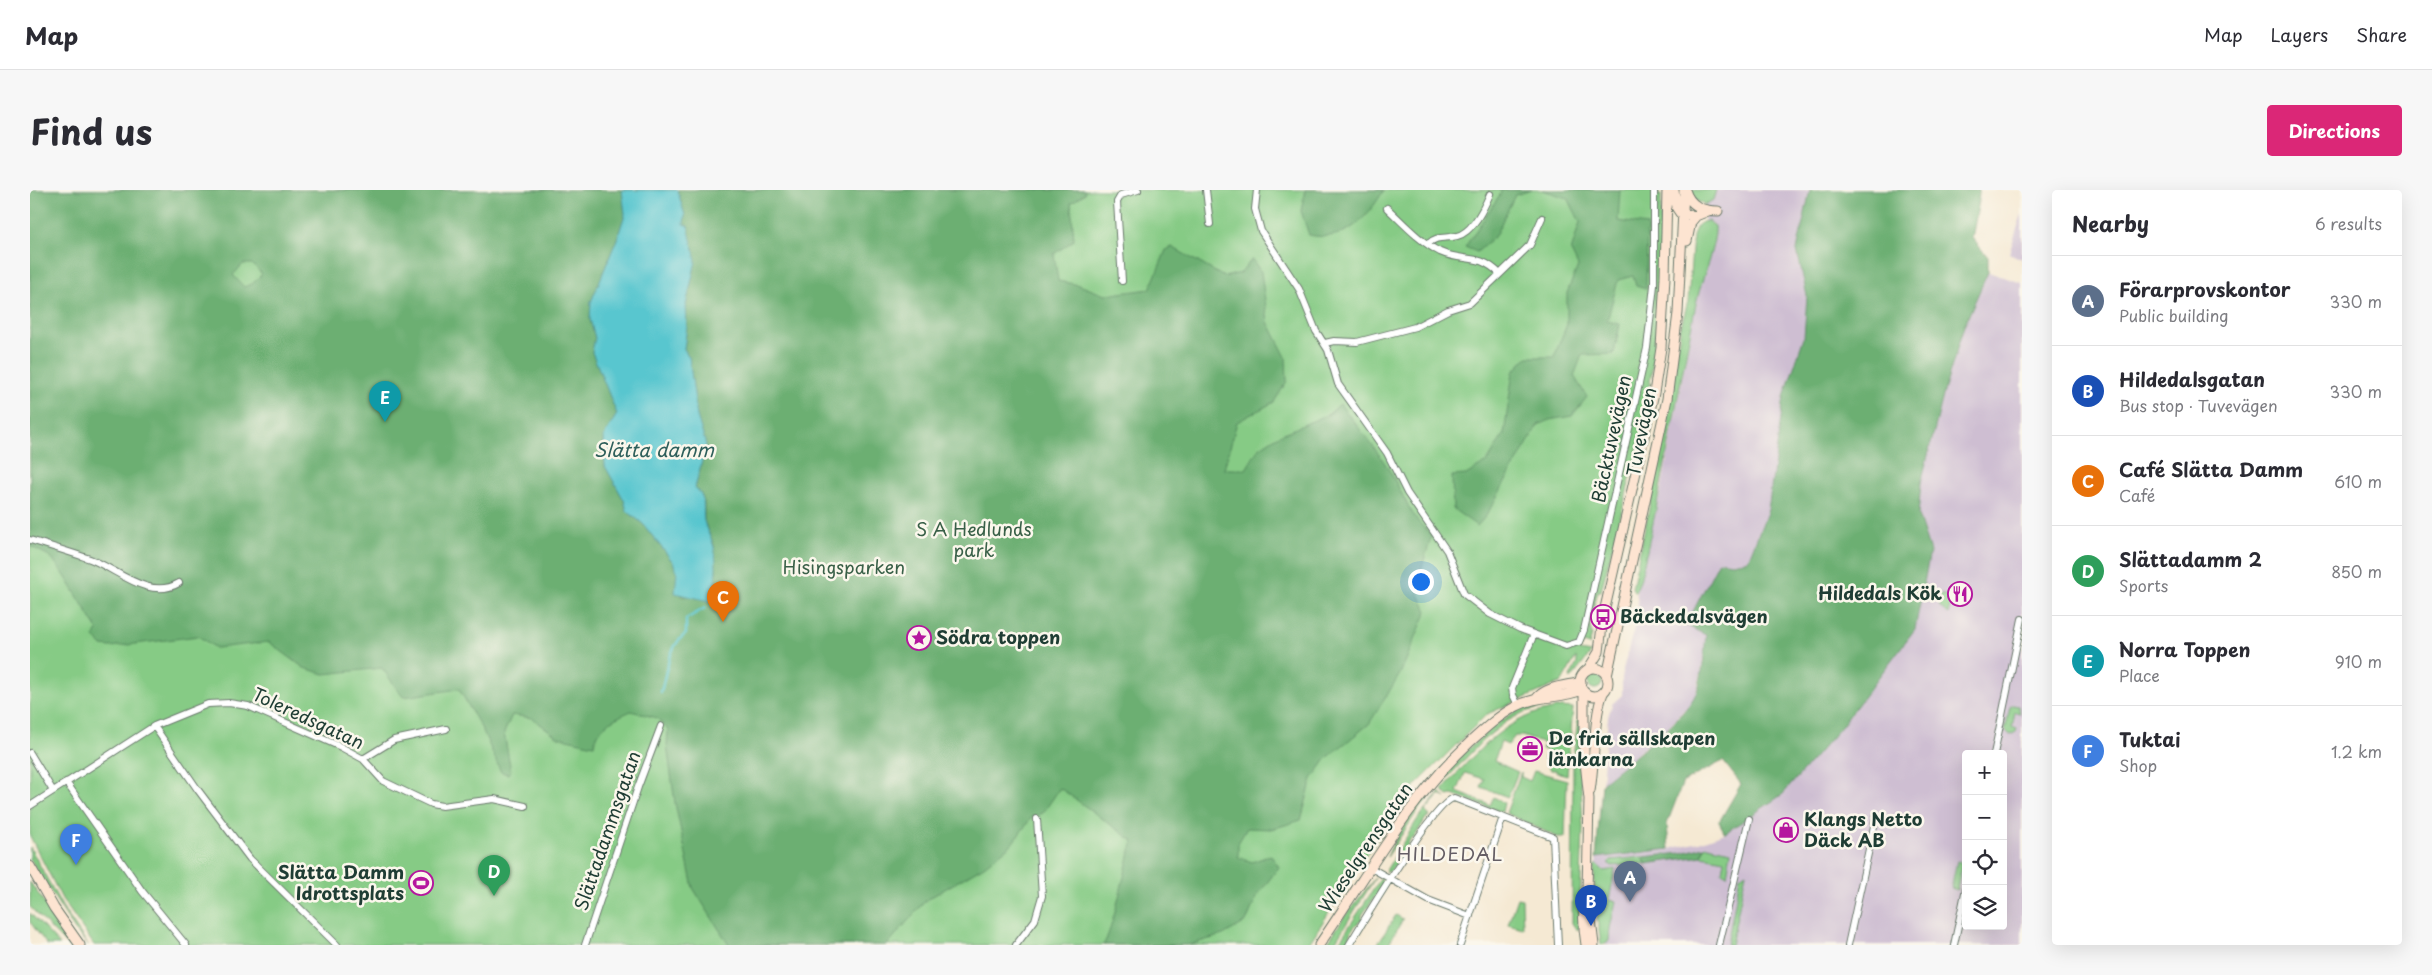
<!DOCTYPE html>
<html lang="en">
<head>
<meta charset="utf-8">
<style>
	:root { --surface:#fff; --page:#f7f7f7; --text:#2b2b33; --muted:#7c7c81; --line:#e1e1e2; --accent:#db2777 }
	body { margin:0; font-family:"Playpen Sans",sans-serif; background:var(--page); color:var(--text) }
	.controls { position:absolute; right:15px; bottom:15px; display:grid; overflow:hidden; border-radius:5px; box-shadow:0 5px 20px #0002 }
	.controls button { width:45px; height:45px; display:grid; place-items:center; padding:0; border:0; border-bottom:1px solid var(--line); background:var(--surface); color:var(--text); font:25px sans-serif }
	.you { position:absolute; left:1390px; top:391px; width:18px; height:18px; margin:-12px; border:4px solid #fff; border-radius:50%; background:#1a73e8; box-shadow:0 0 0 8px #1a73e833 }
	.badge { display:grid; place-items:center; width:32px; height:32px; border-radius:50%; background:var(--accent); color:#fff; font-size:16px; font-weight:700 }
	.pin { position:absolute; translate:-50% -41px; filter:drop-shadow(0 1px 2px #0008) }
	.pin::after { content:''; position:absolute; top:26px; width:18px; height:15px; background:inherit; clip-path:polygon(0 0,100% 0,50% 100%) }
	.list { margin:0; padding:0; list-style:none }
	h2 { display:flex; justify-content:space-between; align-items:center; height:65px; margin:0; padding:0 20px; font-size:21px }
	h2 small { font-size:16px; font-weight:400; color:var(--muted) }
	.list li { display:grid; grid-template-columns:32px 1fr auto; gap:15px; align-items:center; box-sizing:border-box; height:90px; padding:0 20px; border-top:1px solid var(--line) }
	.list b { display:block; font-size:19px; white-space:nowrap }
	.list p { margin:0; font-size:16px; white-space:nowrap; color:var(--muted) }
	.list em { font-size:16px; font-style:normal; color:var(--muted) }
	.icon { flex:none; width:28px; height:28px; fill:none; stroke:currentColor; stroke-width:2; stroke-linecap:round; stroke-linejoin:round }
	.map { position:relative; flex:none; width:1992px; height:755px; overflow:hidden; border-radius:5px }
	header { display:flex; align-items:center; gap:30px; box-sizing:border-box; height:70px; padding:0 25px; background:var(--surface); border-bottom:1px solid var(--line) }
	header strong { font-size:24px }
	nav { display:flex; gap:28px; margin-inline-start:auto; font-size:18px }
	.intro { display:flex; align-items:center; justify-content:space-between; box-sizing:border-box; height:120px; padding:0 30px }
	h1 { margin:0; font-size:35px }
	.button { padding:12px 22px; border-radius:5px; background:var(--accent); color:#fff; font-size:18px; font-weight:700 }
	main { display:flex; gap:30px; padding:0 30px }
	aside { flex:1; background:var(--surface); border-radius:5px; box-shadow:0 5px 20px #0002 }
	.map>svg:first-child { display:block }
	.industrial { fill:#cebed2; fill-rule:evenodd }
	.green { fill:#86cb85; stroke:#52845c }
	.forest { fill:#6caf72; stroke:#467653; fill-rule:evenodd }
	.water { fill:#59c6cf; stroke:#3c8282 }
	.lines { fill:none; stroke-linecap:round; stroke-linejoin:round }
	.stream { stroke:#59c6cf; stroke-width:2.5 }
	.street-casing { stroke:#6a796c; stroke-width:8 }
	.secondary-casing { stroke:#6a796c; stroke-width:11 }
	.street { stroke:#fff; stroke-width:6 }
	.secondary { stroke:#fde4d1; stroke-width:9 }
	.labels { text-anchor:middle; stroke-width:5; stroke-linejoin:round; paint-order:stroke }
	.street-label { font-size:18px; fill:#1f3d34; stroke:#fbf7ec }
	.park-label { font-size:18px; fill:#396048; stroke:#fbf7ec }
	.poi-label { font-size:18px; font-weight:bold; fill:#1f3d34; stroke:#fbf7ec; text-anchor:start }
	.water-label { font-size:19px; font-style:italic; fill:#2e5f5b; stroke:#fbf7ec }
	.neighbourhood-label { font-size:19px; letter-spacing:1px; fill:#655e65; stroke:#fbf7ec }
</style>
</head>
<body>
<header>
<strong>Map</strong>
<nav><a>Map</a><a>Layers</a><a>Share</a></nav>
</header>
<div class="intro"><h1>Find us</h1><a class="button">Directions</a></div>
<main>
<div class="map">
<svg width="1992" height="755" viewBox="0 0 1992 755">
	<rect width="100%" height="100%" fill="#fbf7ec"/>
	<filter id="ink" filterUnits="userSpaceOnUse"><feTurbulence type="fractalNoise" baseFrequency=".02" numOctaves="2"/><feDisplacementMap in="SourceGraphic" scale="10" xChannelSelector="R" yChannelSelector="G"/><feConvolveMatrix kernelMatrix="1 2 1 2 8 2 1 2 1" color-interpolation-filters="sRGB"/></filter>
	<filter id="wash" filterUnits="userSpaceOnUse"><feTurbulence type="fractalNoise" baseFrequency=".0096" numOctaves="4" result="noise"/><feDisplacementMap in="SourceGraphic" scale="20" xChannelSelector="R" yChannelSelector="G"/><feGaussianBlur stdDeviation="1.12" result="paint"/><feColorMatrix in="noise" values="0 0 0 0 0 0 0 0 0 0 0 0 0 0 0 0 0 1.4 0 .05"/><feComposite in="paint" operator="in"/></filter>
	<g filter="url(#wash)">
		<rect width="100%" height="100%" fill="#f5e9d3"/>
		<path class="industrial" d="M1660 0H1780L1767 60 1777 106 1774 147 1754 207 1739 320 1729 346 1718 370 1702 373 1689 371 1656 435 1676 445 1671 483 1664 509 1636 539 1572 593 1578 527 1582 514 1592 505V483L1609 420 1606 401 1632 296 1669 97 1685 46 1684 34 1674 31V16Z
			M1992 24V69L1979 63Z
			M1958 82 1992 93V755H1576L1566 668 1639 659 1669 652 1695 643 1753 604 1900 362 1888 325 1891 293 1915 197 1934 136ZM1936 564H1973V736H1936Z"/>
		<path class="green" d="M0 0H1628V5H1631C1630 58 1631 112 1624 165 1614 245 1591 324 1571 401H1568L1559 433 1562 445 1559 455 1554 453 1549 461 1561 463 1541 489 1540 487 1547 473 1546 467 1532 492 1457 524 1386 595 1338 662 1278 755H64L32 709 0 646Z
			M1660 0H1686L1683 10 1674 15 1662 8Z
			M1678 31 1685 36C1687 52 1670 94 1666 114 1647 206 1632 299 1610 391L1605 402 1602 398 1631 263 1651 136 1658 111 1663 46C1665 38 1669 31 1678 31Z
			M1907 403 1922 407 1918 424 1910 417Z
			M1558 492a7 7 0 1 1 14 0a7 7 0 1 1-14 0Z
			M1536 508 1535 512 1494 522 1476 532 1453 550 1390 617 1357 667C1374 623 1444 545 1485 522 1500 513 1518 511 1536 508Z
			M1983 515 1988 516 1990 523 1985 522 1982 537 1987 539 1986 542 1980 545 1975 540 1980 517Z
			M1531 517 1543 518 1537 585 1526 582V580H1521L1517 576 1518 571 1514 569 1517 560 1512 559 1514 554 1492 546H1485L1478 555 1471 552 1464 571 1488 582 1478 607 1451 597 1454 589 1435 583 1427 602 1460 615 1464 607 1474 613 1472 622 1423 605 1418 606 1412 600C1436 574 1461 543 1494 528 1505 522 1519 520 1531 517Z
			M1549 522 1551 525 1549 549 1553 638 1549 739H1546L1542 733 1543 567Z
			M1504 581 1537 590 1535 647H1527L1476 623 1491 582V587L1500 591Z
			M1410 602 1416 608 1410 604 1395 621 1400 626 1396 628 1384 648 1380 649 1376 659 1361 681 1355 682 1387 630Z
			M1678 656 1701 661 1697 685 1692 682 1694 670 1672 666 1674 657Z
			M0 657 34 720 58 755 45 740 0 669Z
			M1613 667 1616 674 1582 676 1578 673 1581 670Z
			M1927 671 1932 673 1927 700 1921 698Z
			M1566 674 1574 681 1585 679 1579 710 1586 711 1580 738 1579 751 1571 755 1565 713 1564 677Z
			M1716 682 1701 755H1697L1710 686Z
			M1345 688 1303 755H1296L1314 727Z
			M1351 688 1353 696 1332 725V729L1324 737 1316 755H1307Z
			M0 692 44 755H37L0 717Z
			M1487 708 1492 709 1493 738 1478 734Z
			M0 723 30 755H17L0 732Z
			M1366 725 1373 729 1358 755H1347Z"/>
		<path class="forest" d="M0 0H592L595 24 587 49 561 112 560 129 565 148 562 162 587 224 574 246 575 276 594 310 597 321 613 334 643 372 647 381 651 406 656 407 686 382 684 355 674 331V312L670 302 665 299 676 255 667 226 659 167 654 159 657 136 656 115 664 81 658 36 654 34 655 25 647 0H1055L1054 4 1041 13 1044 50 1024 64 1028 91 1049 95 1075 105 1120 99 1136 60 1142 57 1194 87 1211 83 1222 69 1231 82 1238 132 1256 167 1257 191 1244 212 1207 232 1194 279H1216L1229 258 1247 246 1299 224 1310 214C1327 236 1345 257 1359 280 1372 301 1381 330 1402 345L1391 380 1388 402 1397 421 1370 484 1339 534 1297 568 1282 589 1271 630 1242 639 1217 638 1208 653V667L1222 672 1241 665 1249 677 1227 706 1216 732 1193 745 1159 755H1073C1081 747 1098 668 1103 651L1030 598 1013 623 1002 627 981 655 954 676 896 710 857 755H699L663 698 645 613 637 555 638 540 627 528 601 521C584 529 568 535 564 555L528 547 502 528 482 525 474 543 481 581 478 584 471 582 453 541 429 499 373 507 352 478 294 484 274 478 239 452 186 458 168 446 81 457 72 456 64 447 68 440 35 386 21 367 0 356ZM213 74H222L232 84 222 94 214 97 203 85Z
			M1275 0H1354C1337 28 1316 53 1279 45L1271 21Z
			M1471 0H1502L1485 5 1465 46 1447 62 1435 57 1471 3Z
			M1512 0H1590L1588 31 1617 35 1616 99 1606 96 1603 86 1588 90 1577 131 1590 134 1584 164 1552 165 1544 186 1557 207 1542 226 1519 230 1508 235 1456 326 1447 336 1423 319 1422 286 1436 285 1457 272 1474 244 1483 182 1497 167H1524L1537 134V103L1548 76 1541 61 1550 32 1538 8Z
			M1780 0H1948L1949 11 1942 48 1958 67V82L1934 136 1915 198 1891 293 1888 325 1900 362 1885 439 1810 538 1753 604 1695 643 1689 632 1711 594 1693 571 1653 592 1637 634 1639 659 1566 668 1572 593C1598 571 1645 537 1663 509 1673 494 1674 463 1676 445L1656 435 1689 371 1702 373 1718 370 1738 320 1754 207 1774 147 1777 106 1767 60Z
			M1674 657 1672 666 1616 674 1613 667 1652 663Z"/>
		<path class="water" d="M592 0H647L655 25 654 34 658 36 666 71 656 115 657 136 654 159 659 167 667 226 676 255 665 298C677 307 672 319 674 331 676 340 682 348 684 357 688 375 685 394 683 412L645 403 647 381 643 372 613 334 597 321 594 310 575 276 574 246 587 224 562 162 565 148 560 129 561 112 587 49 595 24Z"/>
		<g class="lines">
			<path class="stream" d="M631 502C636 484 639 454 656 444V429L675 418"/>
		</g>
	</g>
	<g filter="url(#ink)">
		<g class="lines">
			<defs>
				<path id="street" d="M1176 0 1180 34
					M1227 0 1225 19 1231 41 1269 99 1286 141 1298 160 1308 194 1357 263 1377 303 1417 361 1434 404 1460 424 1490 439 1536 456 1549 452 1554 440 1617 158 1624 95V0
					M1357 18C1373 33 1390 52 1410 62 1435 73 1448 62 1470 84
					M1398 54C1407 45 1415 49 1427 46 1443 42 1454 18 1460 4
					M1092 91 1087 12 1091 5 1108 0
					M1295 153 1304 151 1327 152 1385 137 1418 120 1440 113 1500 55 1512 28
					M0 350C20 356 40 362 60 369 87 379 119 411 149 393
					M1488 515 1483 505 1482 498 1504 444
					M124 536 168 600 220 669 307 755
					M0 563 23 601
					M1964 564 1992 429
					M333 569 364 550 416 539
					M36 592 112 701 156 755
					M0 616 124 536 178 514 199 513 218 516 311 557 333 569 353 591 401 614 412 616 464 609 495 616
					M1341 678 1398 710 1440 726
					M555 755 608 597 631 536
					M986 755 1005 730 1012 706 1007 629
					M1319 755C1333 732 1405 611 1424 608L1523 647 1528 755
					M1430 755 1473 627
					M1689 755 1719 629
					M1818 755 1846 627
					M1924 755 1936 698"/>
				<path id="secondary" d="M1644 0 1646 17 1650 23 1666 26 1678 21
					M1655 0C1660 16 1672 21 1688 21
					M1657 51 1661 32 1666 26
					M1559 478 1569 462 1573 427 1624 203 1631 158 1635 87 1637 0
					M1550 492a14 14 0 1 1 28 0a14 14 0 1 1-28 0Z
					M1577 486 1637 209 1648 123 1654 0
					M1554 502V563L1559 609 1557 701C1552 719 1553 737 1556 755
					M1506 509C1516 496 1536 496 1551 492
					M1560 601C1565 572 1563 528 1573 503
					M0 676 24 718 50 755
					M1558 706 1564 755
					M1289 755C1337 686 1377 611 1439 553 1453 540 1469 525 1487 516 1507 505 1531 509 1552 500"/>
			</defs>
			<use href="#street" class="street-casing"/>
			<use href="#secondary" class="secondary-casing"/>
			<use href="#street" class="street"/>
			<use href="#secondary" class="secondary"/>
		</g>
	</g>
	<defs>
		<symbol id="restaurant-ring" viewBox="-11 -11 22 22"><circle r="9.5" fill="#fbf7ec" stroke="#b5179e" stroke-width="1.5"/><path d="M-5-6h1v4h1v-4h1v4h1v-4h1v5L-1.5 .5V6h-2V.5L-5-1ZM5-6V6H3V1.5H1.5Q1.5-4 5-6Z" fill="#b5179e"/></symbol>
		<symbol id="bus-ring" viewBox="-11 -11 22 22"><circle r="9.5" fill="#fbf7ec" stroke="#b5179e" stroke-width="1.5"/><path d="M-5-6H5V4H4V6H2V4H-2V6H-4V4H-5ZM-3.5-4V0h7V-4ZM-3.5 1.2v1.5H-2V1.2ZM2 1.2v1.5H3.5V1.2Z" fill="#b5179e"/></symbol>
		<symbol id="sight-ring" viewBox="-11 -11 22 22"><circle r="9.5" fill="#fbf7ec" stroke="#b5179e" stroke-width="1.5"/><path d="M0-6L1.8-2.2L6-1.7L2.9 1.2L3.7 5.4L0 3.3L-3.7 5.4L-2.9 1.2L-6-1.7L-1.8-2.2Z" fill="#b5179e"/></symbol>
		<symbol id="office-ring" viewBox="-11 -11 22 22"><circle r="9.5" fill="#fbf7ec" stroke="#b5179e" stroke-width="1.5"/><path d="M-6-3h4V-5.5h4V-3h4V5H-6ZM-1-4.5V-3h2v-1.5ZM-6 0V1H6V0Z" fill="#b5179e"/></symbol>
		<symbol id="shop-ring" viewBox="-11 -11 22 22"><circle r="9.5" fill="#fbf7ec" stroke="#b5179e" stroke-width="1.5"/><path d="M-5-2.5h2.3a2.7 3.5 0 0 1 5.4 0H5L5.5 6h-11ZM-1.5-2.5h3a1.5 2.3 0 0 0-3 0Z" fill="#b5179e"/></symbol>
		<symbol id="stadium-ring" viewBox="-11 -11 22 22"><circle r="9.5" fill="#fbf7ec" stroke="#b5179e" stroke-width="1.5"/><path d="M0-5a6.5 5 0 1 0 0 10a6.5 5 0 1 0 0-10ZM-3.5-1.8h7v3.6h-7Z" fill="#b5179e"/></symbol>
	</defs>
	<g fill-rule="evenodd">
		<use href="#restaurant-ring" x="1916" y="390" width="28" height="28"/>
		<use href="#bus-ring" x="1559" y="413" width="28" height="28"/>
		<use href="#sight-ring" x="875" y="434" width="28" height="28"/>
		<use href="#office-ring" x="1486" y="545" width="28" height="28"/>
		<use href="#shop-ring" x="1742" y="626" width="28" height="28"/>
		<use href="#stadium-ring" x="377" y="679" width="28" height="28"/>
	</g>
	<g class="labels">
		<g class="street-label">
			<text transform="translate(1612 242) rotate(-79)" y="6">Tuvevägen</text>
			<text transform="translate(1582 249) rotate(-78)" y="6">Bäcktuvevägen</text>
			<text transform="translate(278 529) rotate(25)" y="6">Toleredsgatan</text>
			<text transform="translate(578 641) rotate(-71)" y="6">Slättadammsgatan</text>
			<text transform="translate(1336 658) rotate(-56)" y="6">Wieselgrensgatan</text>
		</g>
		<g class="park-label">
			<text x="944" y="346">S A Hedlunds<tspan x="944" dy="21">park</tspan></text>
			<text x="814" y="384">Hisingsparken</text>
		</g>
		<g class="poi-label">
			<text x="1912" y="410" text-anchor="end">Hildedals Kök</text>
			<text x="1590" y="433">Bäckedalsvägen</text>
			<text x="906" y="454">Södra toppen</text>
			<text x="1518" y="555">De fria sällskapen<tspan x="1518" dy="21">länkarna</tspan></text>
			<text x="1774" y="636">Klangs Netto<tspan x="1774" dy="21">Däck AB</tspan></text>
			<text x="374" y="689" text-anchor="end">Slätta Damm<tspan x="374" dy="21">Idrottsplats</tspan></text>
		</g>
		<g class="water-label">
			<text x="624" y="267">Slätta damm</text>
		</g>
		<g class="neighbourhood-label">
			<text x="1420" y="671">HILDEDAL</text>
		</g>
	</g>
</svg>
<div class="controls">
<button>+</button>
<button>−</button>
<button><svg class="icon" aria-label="locate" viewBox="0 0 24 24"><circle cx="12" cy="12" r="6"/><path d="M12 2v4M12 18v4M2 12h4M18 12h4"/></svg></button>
<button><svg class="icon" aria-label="layers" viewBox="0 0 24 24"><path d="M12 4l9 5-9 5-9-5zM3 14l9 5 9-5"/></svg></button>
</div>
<div class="you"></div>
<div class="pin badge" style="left:1600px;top:712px;background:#5c6f8a">A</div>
<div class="pin badge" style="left:1561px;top:736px;background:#1a4fb4">B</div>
<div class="pin badge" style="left:693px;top:432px;background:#e8710a">C</div>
<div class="pin badge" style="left:464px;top:706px;background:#2e9e5b">D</div>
<div class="pin badge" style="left:355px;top:232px;background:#0f9aa8">E</div>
<div class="pin badge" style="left:46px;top:675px;background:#3f7fe0">F</div>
</div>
<aside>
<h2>Nearby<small>6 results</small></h2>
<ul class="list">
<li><span class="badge" style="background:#5c6f8a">A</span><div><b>Förarprovskontor</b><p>Public building</p></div><em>330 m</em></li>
<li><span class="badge" style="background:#1a4fb4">B</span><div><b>Hildedalsgatan</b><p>Bus stop · Tuvevägen</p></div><em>330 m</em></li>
<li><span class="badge" style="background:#e8710a">C</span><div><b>Café Slätta Damm</b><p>Café</p></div><em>610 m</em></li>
<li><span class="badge" style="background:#2e9e5b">D</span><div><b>Slättadamm 2</b><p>Sports</p></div><em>850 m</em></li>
<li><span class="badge" style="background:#0f9aa8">E</span><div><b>Norra Toppen</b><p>Place</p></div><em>910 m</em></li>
<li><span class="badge" style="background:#3f7fe0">F</span><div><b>Tuktai</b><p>Shop</p></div><em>1.2 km</em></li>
</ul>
</aside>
</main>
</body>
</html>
